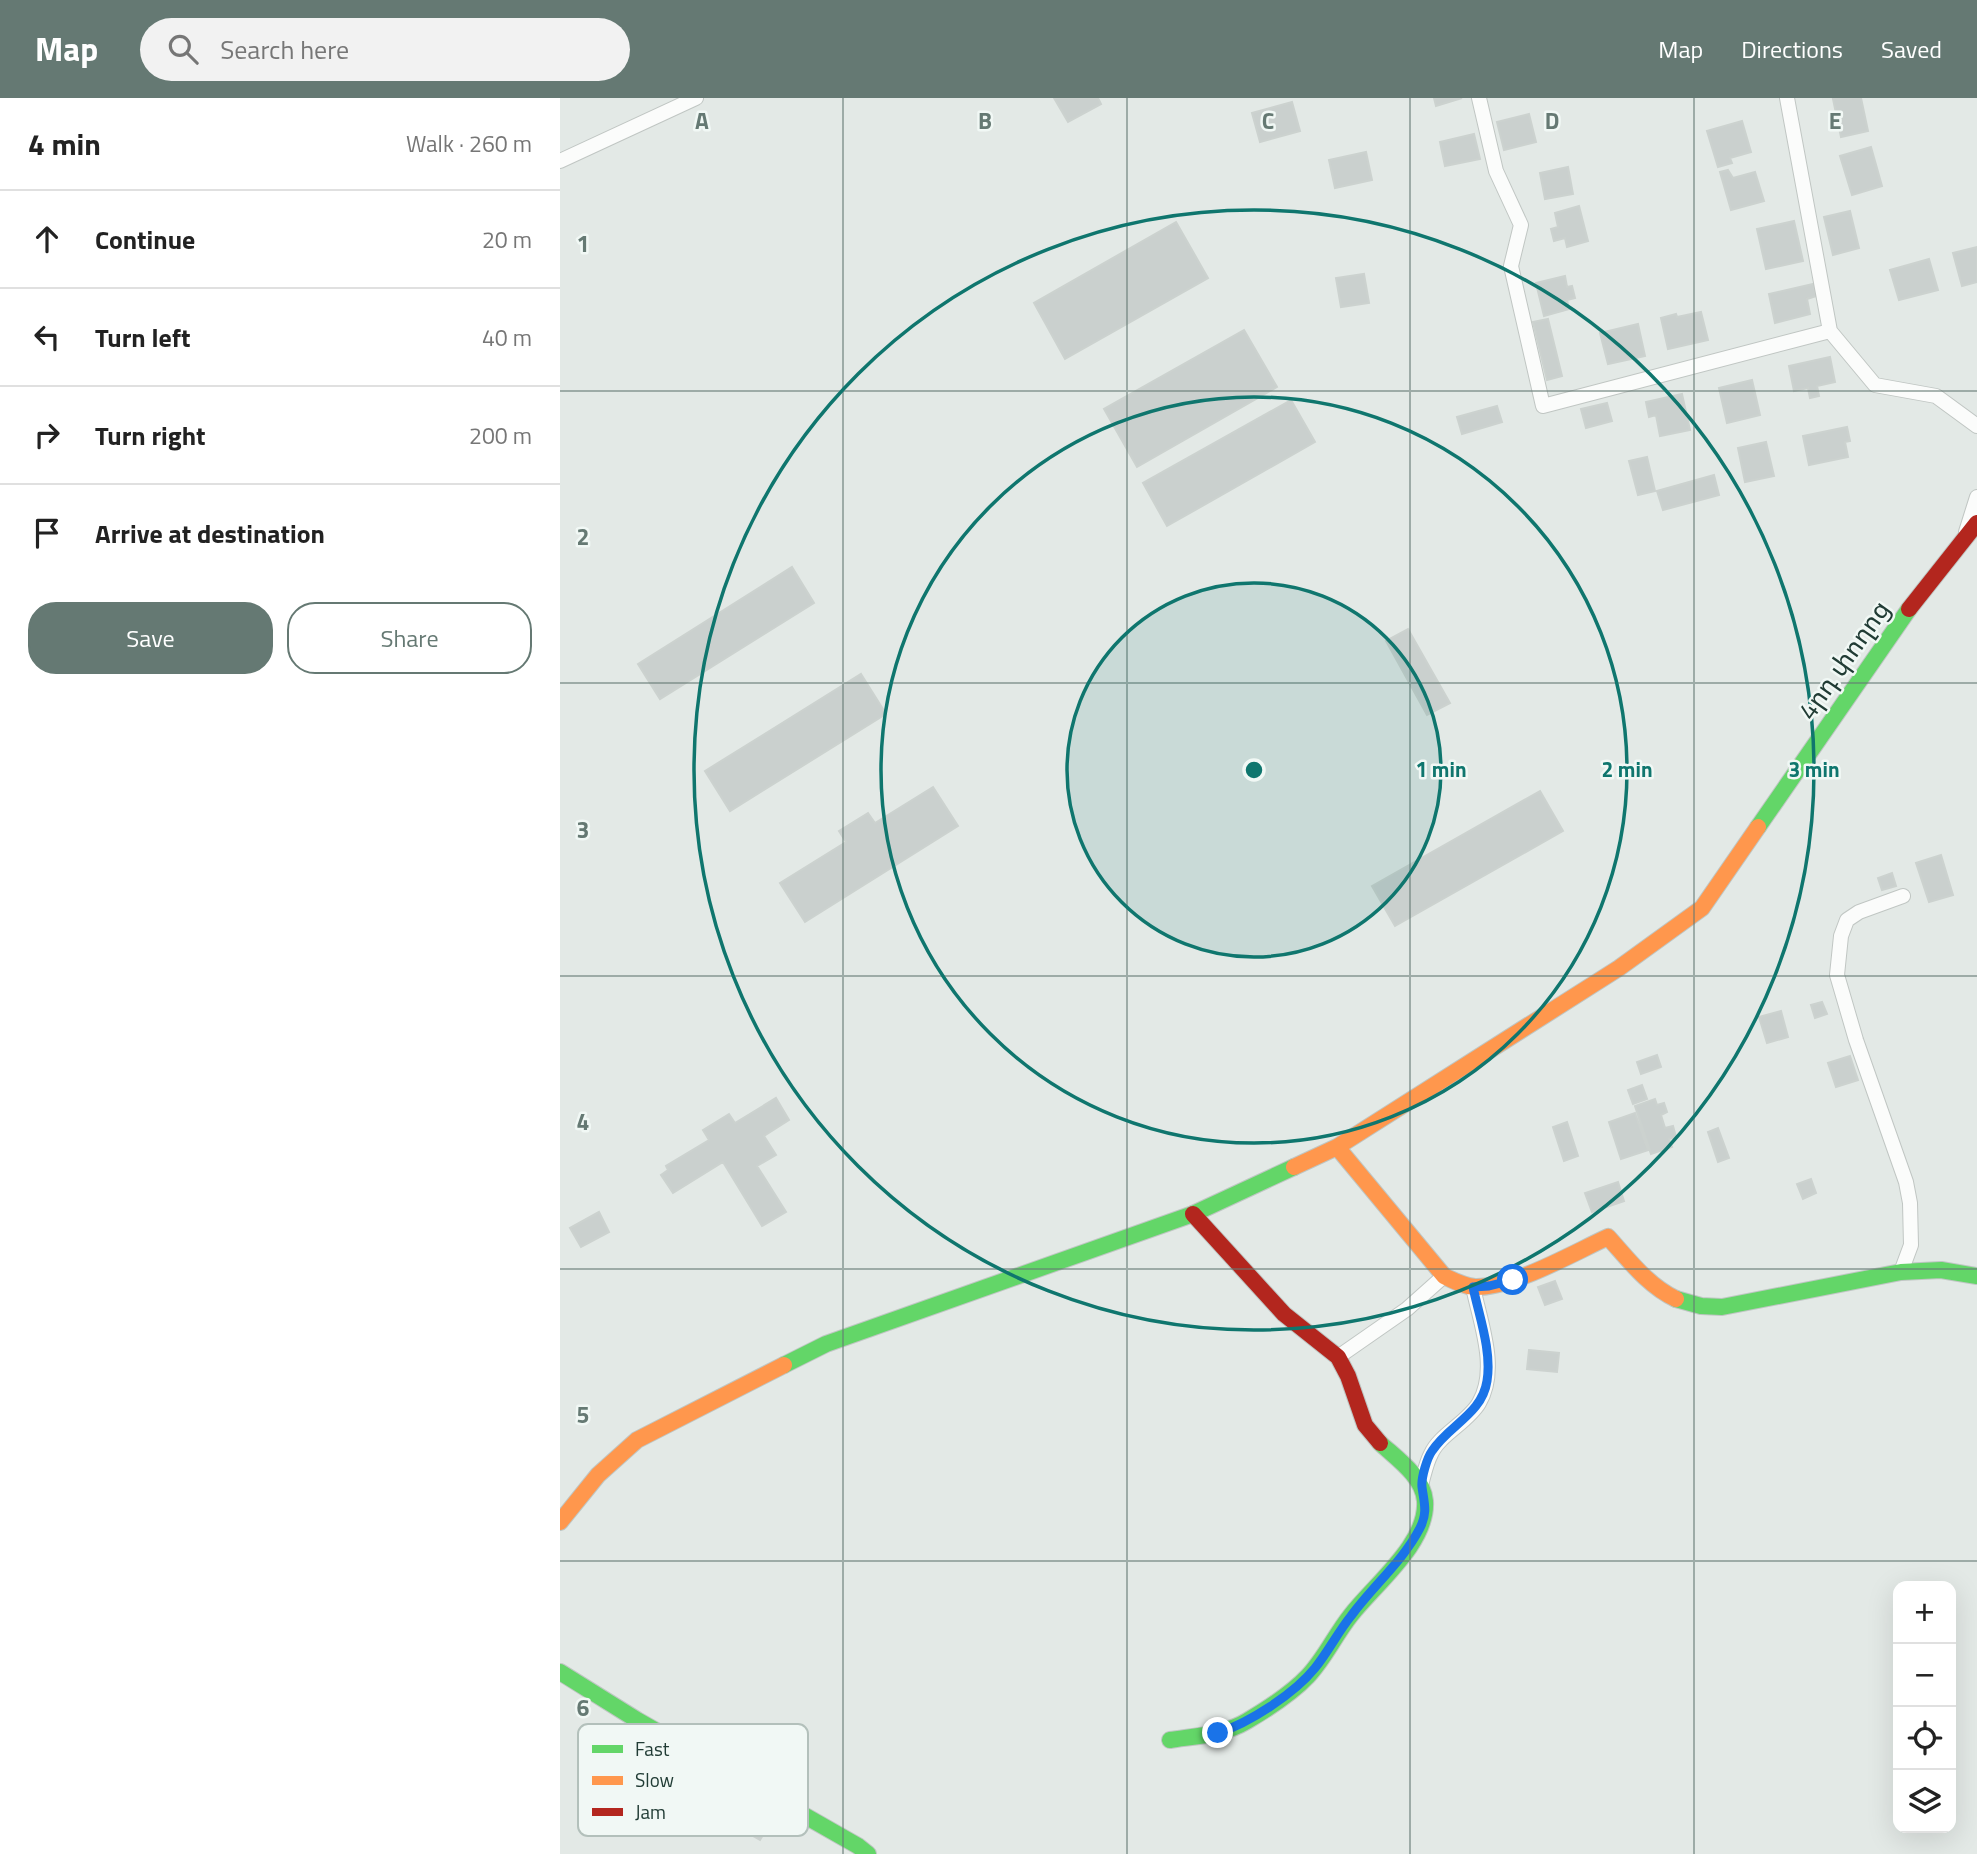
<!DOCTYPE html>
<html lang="en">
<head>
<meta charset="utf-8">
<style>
	:root { --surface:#fff; --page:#f2f2f2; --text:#222; --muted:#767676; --line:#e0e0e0; --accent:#657973 }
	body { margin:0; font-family:"Titillium Web","Noto Sans Armenian",sans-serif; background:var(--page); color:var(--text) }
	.controls { position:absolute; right:21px; bottom:21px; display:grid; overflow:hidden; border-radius:14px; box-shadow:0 7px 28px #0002 }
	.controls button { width:63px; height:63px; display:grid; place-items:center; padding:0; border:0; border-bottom:2px solid var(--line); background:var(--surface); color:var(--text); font:35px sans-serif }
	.stop { position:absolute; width:21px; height:21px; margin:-16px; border:5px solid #1a73e8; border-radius:50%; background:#fff }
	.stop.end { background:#1a73e8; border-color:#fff; box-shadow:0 2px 7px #0008 }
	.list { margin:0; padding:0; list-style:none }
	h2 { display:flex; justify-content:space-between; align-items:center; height:91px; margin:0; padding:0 28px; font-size:30px }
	h2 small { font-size:23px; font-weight:400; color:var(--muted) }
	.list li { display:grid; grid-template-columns:46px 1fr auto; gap:21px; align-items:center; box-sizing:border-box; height:98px; padding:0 28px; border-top:2px solid var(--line) }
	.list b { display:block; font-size:26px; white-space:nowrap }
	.list em { font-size:23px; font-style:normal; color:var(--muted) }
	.actions { display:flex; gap:14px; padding:21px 28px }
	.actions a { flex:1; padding:16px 0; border:2px solid var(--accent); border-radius:28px; text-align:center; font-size:24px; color:var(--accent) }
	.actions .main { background:var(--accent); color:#fff }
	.icon { flex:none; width:38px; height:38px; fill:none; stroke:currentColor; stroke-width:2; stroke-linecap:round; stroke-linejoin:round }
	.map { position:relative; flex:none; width:1417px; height:1756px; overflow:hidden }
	header { display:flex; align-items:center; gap:42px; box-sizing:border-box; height:98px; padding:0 35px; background:var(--accent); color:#fff }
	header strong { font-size:33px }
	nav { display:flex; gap:38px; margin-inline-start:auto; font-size:24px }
	.search { width:490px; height:63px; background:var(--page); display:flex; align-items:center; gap:18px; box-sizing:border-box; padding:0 24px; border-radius:38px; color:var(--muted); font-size:26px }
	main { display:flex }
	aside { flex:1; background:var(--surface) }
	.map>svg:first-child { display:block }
	.building { fill:#cad0ce; stroke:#ccd2cf; stroke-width:2 }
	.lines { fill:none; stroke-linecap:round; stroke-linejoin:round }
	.street-casing { stroke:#c0c6c3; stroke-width:16 }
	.fast-casing { stroke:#bfc6c3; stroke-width:18 }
	.slow-casing { stroke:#bfc6c3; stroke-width:18 }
	.jam-casing { stroke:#bfc6c3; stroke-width:18 }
	.street { stroke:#fbfcfb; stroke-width:14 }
	.fast { stroke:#63d668; stroke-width:16 }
	.slow { stroke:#ff974d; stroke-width:16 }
	.jam { stroke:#b3261e; stroke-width:16 }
	.route { stroke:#1a73e8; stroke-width:9 }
	.grid { fill:none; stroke:#657973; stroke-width:2; stroke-opacity:0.55 }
	.ring { fill:none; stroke:#0f766e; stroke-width:3.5 }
	.labels { text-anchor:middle; stroke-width:5; stroke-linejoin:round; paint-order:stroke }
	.street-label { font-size:26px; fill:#213c35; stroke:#f1f8f5 }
	.key { fill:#f1f8f5; stroke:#b3c0bb; stroke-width:2 }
	.key-label { font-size:19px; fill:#213c35 }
	.grid-label { font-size:23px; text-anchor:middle; font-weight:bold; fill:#657973; stroke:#f1f8f5; stroke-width:5; stroke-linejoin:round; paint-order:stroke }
	.centre { fill:#0f766e; stroke:#f1f8f5; stroke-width:3.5 }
	.ring-label { font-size:21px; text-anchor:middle; font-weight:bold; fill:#0f766e; stroke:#f1f8f5; stroke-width:5; stroke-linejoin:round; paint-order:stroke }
</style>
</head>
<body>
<header>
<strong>Map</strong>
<div class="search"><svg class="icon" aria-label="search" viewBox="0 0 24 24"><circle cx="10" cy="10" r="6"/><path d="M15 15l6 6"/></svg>Search here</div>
<nav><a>Map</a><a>Directions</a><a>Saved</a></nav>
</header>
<main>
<aside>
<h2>4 min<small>Walk · 260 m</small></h2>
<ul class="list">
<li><svg class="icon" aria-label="ahead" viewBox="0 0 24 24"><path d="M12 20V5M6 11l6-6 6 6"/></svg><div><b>Continue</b></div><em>20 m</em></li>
<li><svg class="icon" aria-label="left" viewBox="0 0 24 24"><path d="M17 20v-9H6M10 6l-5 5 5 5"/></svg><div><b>Turn left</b></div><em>40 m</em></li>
<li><svg class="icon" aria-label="right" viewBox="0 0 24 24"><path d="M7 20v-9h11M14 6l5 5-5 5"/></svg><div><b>Turn right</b></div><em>200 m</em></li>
<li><svg class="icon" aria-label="arrive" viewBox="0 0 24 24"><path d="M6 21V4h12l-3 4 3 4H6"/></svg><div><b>Arrive at destination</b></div></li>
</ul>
<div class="actions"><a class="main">Save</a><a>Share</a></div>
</aside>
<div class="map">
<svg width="1417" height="1756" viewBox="0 0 1417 1756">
	<rect width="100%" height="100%" fill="#e3e9e6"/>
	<path class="building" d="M494 0H538L541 6 508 24Z
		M874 0H902L876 8Z
		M1301 0 1308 33 1281 39 1273 1Z
		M732 4 740 33 700 44 692 15Z
		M969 16 976 44 944 52 937 24Z
		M1182 23 1191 54 1170 60 1172 65 1158 69 1147 33Z
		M914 36 920 61 885 68 880 44Z
		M1311 49 1322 88 1292 97 1280 58Z
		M806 54 812 82 775 90 769 62Z
		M1008 69 1013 96 985 101 980 75Z
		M1168 72 1173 80 1195 74 1204 103 1171 112 1160 74Z
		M1019 108 1028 143 1007 149 1005 140 994 143 991 131 998 129 995 115Z
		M1290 113 1299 150 1273 157 1264 119Z
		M1234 123 1243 163 1206 171 1197 131Z
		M616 124 648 180 505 261 474 205Z
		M1417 149V184L1402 188 1393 155Z
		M1369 161 1378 192 1339 202 1330 172Z
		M804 176 809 205 781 209 776 180Z
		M1005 178 1007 189 1012 188 1015 200 1007 202 1009 211 984 218 976 185Z
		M1253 186 1256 198 1247 201 1250 216 1215 225 1209 196Z
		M1141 214 1148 242 1108 251 1101 220 1116 216 1117 219Z
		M988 221 1002 278 987 282 973 224Z
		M1078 226 1085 258 1048 266 1040 235Z
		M684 232 717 289 577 369 544 311Z
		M1270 259 1275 284 1257 288 1259 298 1250 300 1248 290 1234 293 1229 268Z
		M1192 282 1200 317 1167 325 1159 290Z
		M1122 296 1130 332 1100 338 1096 317 1089 319 1086 304Z
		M731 302 755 344 607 428 583 385Z
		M1047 305 1052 323 1026 330 1021 311Z
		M937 308 942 324 902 336 897 319Z
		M1287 329 1290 343 1285 344 1288 359 1249 367 1243 338Z
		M1206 344 1214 378 1185 384 1178 350Z
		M1087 359 1095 393 1078 397 1069 363Z
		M1154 377 1159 397 1103 412 1097 393Z
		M232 469 254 505 100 601 78 566Z
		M848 531 890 605 867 617 826 543Z
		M301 576 326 616 170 713 145 673Z
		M373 689 398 728 245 824 220 785 286 744 279 733 308 715 315 725Z
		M980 693 1003 733 835 828 812 788Z
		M1381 757 1393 797 1369 804 1356 765Z
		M1332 775 1336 788 1322 792 1318 780Z
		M1262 904 1267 916 1255 920 1251 907Z
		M1221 913 1228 939 1207 945 1199 919Z
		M1097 957 1101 969 1081 976 1077 964Z
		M1290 958 1298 982 1276 989 1268 965Z
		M1082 987 1087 1001 1073 1006 1068 992Z
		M216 1000 229 1022 204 1038 216 1057 197 1068 226 1114 202 1128 163 1064 113 1095 101 1077 108 1072 106 1068 149 1042 143 1032 169 1016 175 1025Z
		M1095 1001 1097 1007 1104 1005 1107 1014 1101 1017 1105 1030 1113 1028 1116 1039 1109 1041 1112 1049 1091 1056 1075 1008Z
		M1075 1015 1088 1052 1061 1061 1049 1024Z
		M1007 1024 1018 1058 1004 1063 993 1029Z
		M1158 1030 1169 1060 1158 1064 1148 1034Z
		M1251 1081 1256 1095 1243 1101 1237 1086Z
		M1058 1084 1064 1103 1032 1114 1025 1095Z
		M39 1114 49 1134 21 1149 10 1130Z
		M995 1183 1002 1201 985 1207 978 1189Z
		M969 1252 999 1255 997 1274 967 1271Z
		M168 1704 209 1727 200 1742 160 1719Z"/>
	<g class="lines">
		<defs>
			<path id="street" d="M919 0 936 73 961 127 951 168 983 308 1270 233
				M1227 0 1270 233 1315 287 1376 298 1417 328
				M0 63 136 0
				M1406 434 1417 399
				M1341 1174 1351 1147 1350 1105 1346 1084 1296 942 1277 877 1281 838 1287 822 1299 814 1343 798
				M778 1259 847 1211 884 1178
				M861 1387C864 1377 866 1365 871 1356 879 1337 908 1324 919 1305 939 1271 920 1224 913 1189"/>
			<path id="fast" d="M1198 729 1349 511
				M1116 1201 1141 1208 1162 1209 1341 1174 1381 1172 1417 1178
				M224 1267 266 1246 633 1116 734 1069
				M0 1574 77 1622 298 1748 308 1756
				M610 1642C636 1638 664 1637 687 1623 709 1610 731 1596 748 1578 765 1560 775 1537 791 1517 815 1486 868 1445 865 1403 863 1378 836 1360 820 1345"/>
			<path id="slow" d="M777 1049 884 1178C894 1183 904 1188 915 1189 953 1190 1013 1155 1048 1139 1068 1161 1088 1188 1116 1201
				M734 1069 777 1049 1059 870 1142 810 1198 729
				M0 1424 38 1377 77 1342 224 1267"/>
			<path id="jam" d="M1349 511 1417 425
				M633 1116 724 1216 778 1259 788 1278 805 1327 820 1345"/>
		</defs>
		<use href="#street" class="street-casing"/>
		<use href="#fast" class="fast-casing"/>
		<use href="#slow" class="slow-casing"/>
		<use href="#jam" class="jam-casing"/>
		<use href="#street" class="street"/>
		<use href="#fast" class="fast"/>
		<use href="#slow" class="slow"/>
		<use href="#jam" class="jam"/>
	</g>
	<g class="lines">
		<path class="route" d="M658 1635C689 1625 734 1596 755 1570 768 1554 778 1534 791 1518 813 1488 843 1463 860 1430 868 1414 864 1405 862 1389 861 1380 867 1360 872 1353 889 1327 922 1316 927 1283 932 1253 919 1218 913 1189L929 1188 953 1182"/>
	</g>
	<path class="grid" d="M283 0V1756M567 0V1756M850 0V1756M1134 0V1756M0 293H1417M0 585H1417M0 878H1417M0 1171H1417M0 1463H1417"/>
	<circle cx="694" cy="672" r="187" fill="#0f766e" fill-opacity=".12"/>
	<g class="ring">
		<circle cx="694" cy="672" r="187"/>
		<circle cx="694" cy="672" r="373"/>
		<circle cx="694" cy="672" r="560"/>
	</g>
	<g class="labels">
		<g class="street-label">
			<text transform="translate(1284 562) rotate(-55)" y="9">4րդ փողոց</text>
		</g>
	</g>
	<rect x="18" y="1626" width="230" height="112" rx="10" class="key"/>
	<rect x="32" y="1647" width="31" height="8" fill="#63d668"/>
	<rect x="32" y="1678" width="31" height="9" fill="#ff974d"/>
	<rect x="32" y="1710" width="31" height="8" fill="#b3261e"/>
	<g class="key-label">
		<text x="75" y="1658">Fast</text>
		<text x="75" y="1689">Slow</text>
		<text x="75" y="1721">Jam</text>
	</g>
	<g class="grid-label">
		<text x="142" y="31">A</text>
		<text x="425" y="31">B</text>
		<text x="708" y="31">C</text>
		<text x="992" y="31">D</text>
		<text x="1275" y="31">E</text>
		<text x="23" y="154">1</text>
		<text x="23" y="447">2</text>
		<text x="23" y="740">3</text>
		<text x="23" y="1032">4</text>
		<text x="23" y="1325">5</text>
		<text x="23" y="1618">6</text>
	</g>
	<circle cx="694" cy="672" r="10" class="centre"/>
	<g class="ring-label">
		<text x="881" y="679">1 min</text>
		<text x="1067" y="679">2 min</text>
		<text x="1254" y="679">3 min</text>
	</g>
</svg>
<div class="controls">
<button>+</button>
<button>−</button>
<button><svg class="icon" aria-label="locate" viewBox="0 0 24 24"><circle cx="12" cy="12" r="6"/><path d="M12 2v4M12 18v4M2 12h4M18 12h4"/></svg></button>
<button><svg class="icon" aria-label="layers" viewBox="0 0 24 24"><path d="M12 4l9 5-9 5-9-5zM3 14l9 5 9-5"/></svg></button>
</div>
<div class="stop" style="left:953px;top:1182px"></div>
<div class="stop end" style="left:658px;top:1635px"></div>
</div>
</main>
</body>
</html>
